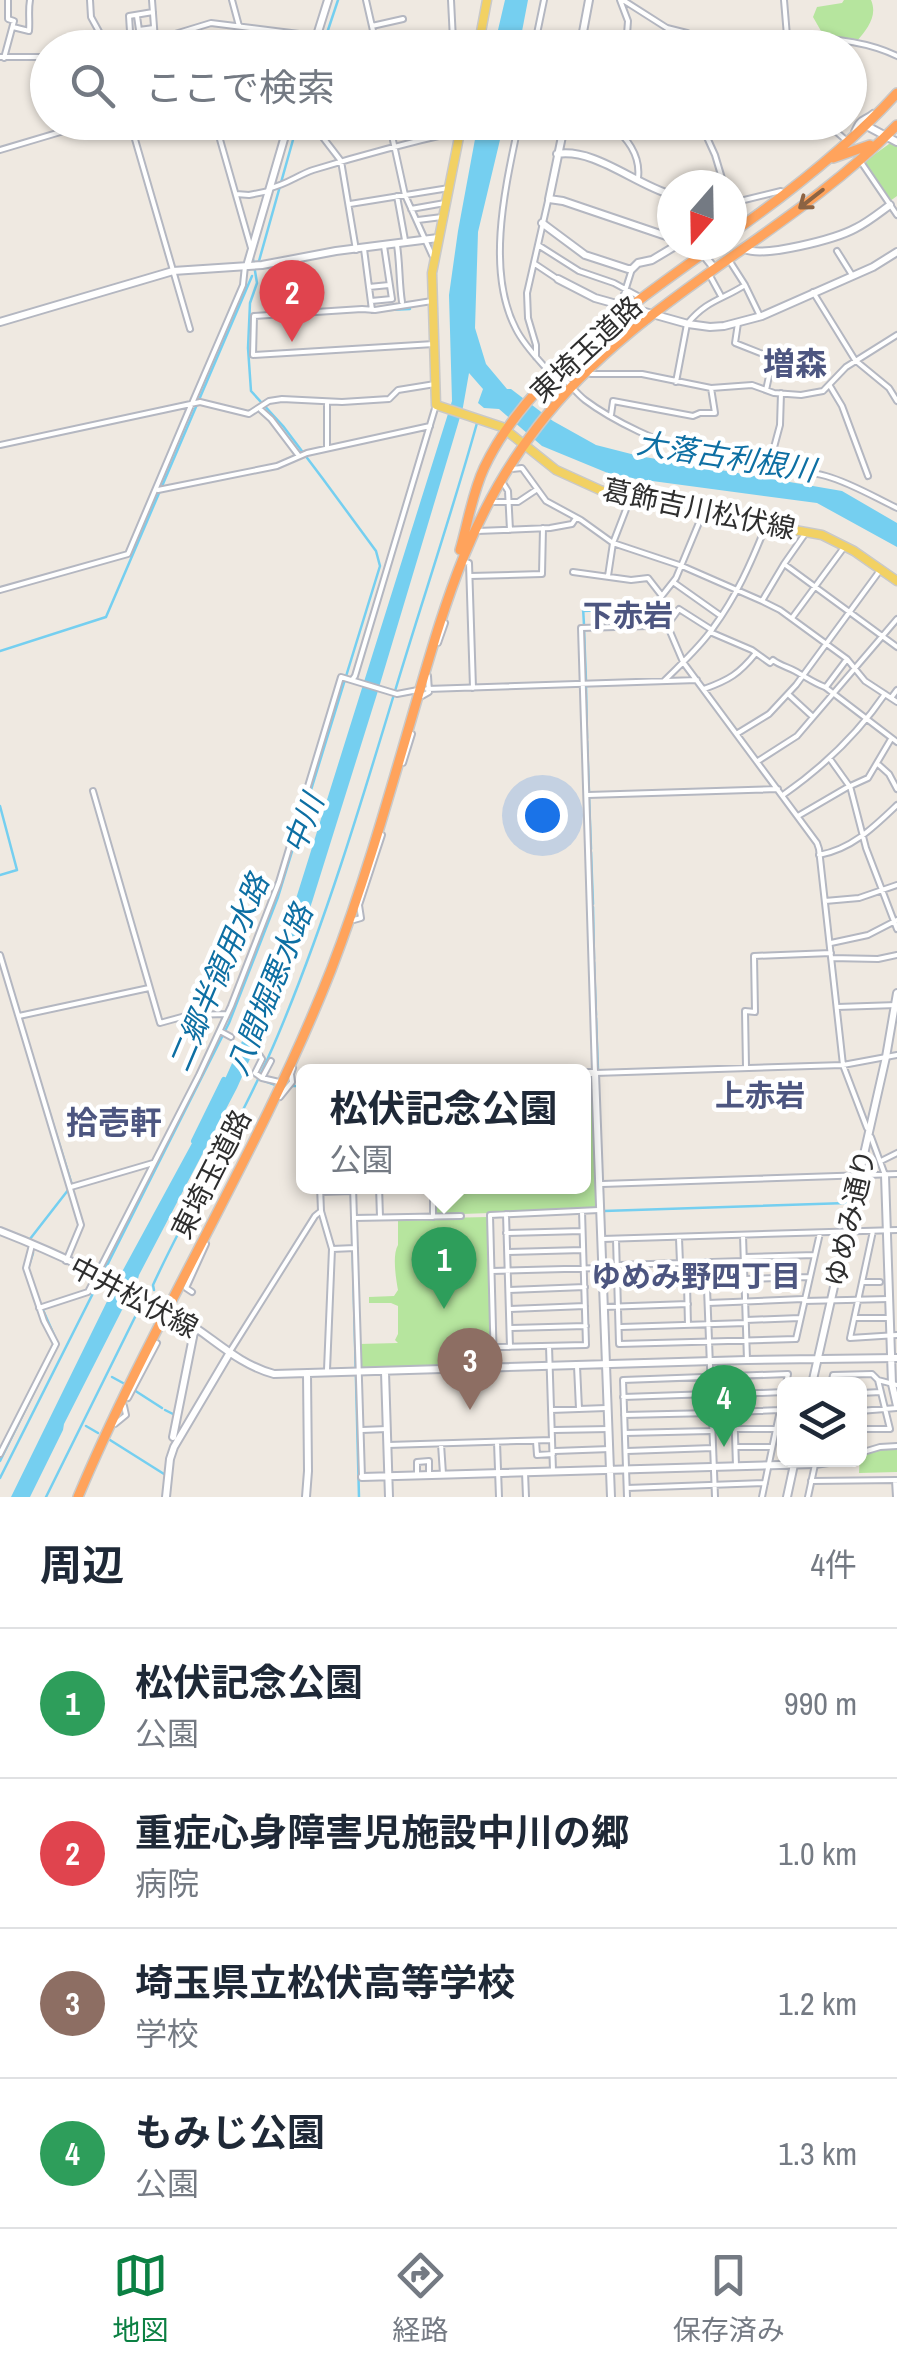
<!DOCTYPE html>
<html lang="ja">
<head>
<meta charset="utf-8">
<style>
	:root { --surface:#fff; --page:#f2f2f3; --text:#1f2937; --muted:#747a83; --line:#e0e1e3; --accent:#0b8043 }
	body { margin:0; font-family:"Archivo Narrow","Noto Sans JP",sans-serif; background:var(--page); color:var(--text) }
	.controls { position:absolute; right:30px; bottom:30px; display:grid; overflow:hidden; border-radius:15px; box-shadow:0 2px 8px #0004 }
	.controls button { width:90px; height:90px; display:grid; place-items:center; padding:0; border:0; border-bottom:2px solid var(--line); background:var(--surface); color:var(--text); font:50px sans-serif }
	.compass { position:absolute; left:657px; top:170px; width:90px; height:90px; border-radius:50%; background:var(--surface); box-shadow:0 2px 8px #0004; rotate:200deg }
	.you { position:absolute; left:542px; top:815px; width:35px; height:35px; margin:-25px; border:8px solid #fff; border-radius:50%; background:#1a73e8; box-shadow:0 0 0 15px #1a73e833 }
	.badge { display:grid; place-items:center; width:65px; height:65px; border-radius:50%; background:var(--accent); color:#fff; font-size:32px; font-weight:700 }
	.pin { position:absolute; translate:-50% -82px; filter:drop-shadow(0 2px 5px #0008) }
	.pin::after { content:''; position:absolute; top:52px; width:35px; height:30px; background:inherit; clip-path:polygon(0 0,100% 0,50% 100%) }
	.popup { position:absolute; left:296px; top:1064px; width:295px; height:130px; box-sizing:border-box; display:grid; place-content:center; border-radius:15px; background:var(--surface); filter:drop-shadow(0 2px 8px #0005); font-size:32px; white-space:nowrap; color:var(--muted) }
	.popup b { font-size:38px; color:var(--text) }
	.popup::after { content:''; position:absolute; left:50%; top:100%; margin-left:-20px; border:20px solid transparent; border-top-color:var(--surface) }
	.list { margin:0; padding:0; list-style:none }
	h2 { display:flex; justify-content:space-between; align-items:center; height:130px; margin:0; padding:0 40px; font-size:42px }
	h2 small { font-size:32px; font-weight:400; color:var(--muted) }
	.list li { display:grid; grid-template-columns:65px 1fr auto; gap:30px; align-items:center; box-sizing:border-box; height:150px; padding:0 40px; border-top:2px solid var(--line) }
	.list b { display:block; font-size:38px; white-space:nowrap }
	.list p { margin:0; font-size:32px; white-space:nowrap; color:var(--muted) }
	.list em { font-size:32px; font-style:normal; color:var(--muted) }
	.icon { flex:none; width:55px; height:55px; fill:none; stroke:currentColor; stroke-width:2; stroke-linecap:round; stroke-linejoin:round }
	.map { position:relative; flex:none; width:897px; height:1497px; overflow:hidden }
	.search { position:absolute; background:var(--surface); box-shadow:0 2px 8px #0004; left:30px; right:30px; top:30px; height:110px; display:flex; align-items:center; gap:25px; box-sizing:border-box; padding:0 35px; border-radius:55px; color:var(--muted); font-size:38px }
	.sheet { height:730px; background:var(--surface) }
	nav { display:flex; justify-content:space-around; align-items:center; box-sizing:border-box; height:140px; border-top:2px solid var(--line); background:var(--surface); font-size:28px; color:var(--muted) }
	nav a { display:grid; justify-items:center; gap:5px }
	nav .on { color:var(--accent) }
	.map>svg:first-child { display:block }
	.green { fill:#b6e59e }
	.water { fill:#75cff0 }
	.lines { fill:none; stroke-linecap:round; stroke-linejoin:round }
	.stream { stroke:#75cff0; stroke-width:2.5 }
	.river { stroke:#75cff0; stroke-width:6 }
	.street-casing { stroke:#b4b7c1; stroke-width:8 }
	.secondary-casing { stroke:#b4b7c1; stroke-width:10 }
	.primary-casing { stroke:#c9c9c9; stroke-width:11 }
	.highway-casing { stroke:#c9c9c9; stroke-width:12 }
	.street { stroke:#fff; stroke-width:4 }
	.secondary { stroke:#fff; stroke-width:6 }
	.primary { stroke:#f2d163; stroke-width:8 }
	.highway { stroke:#ffa35c; stroke-width:9 }
	.oneway { stroke:#8c6343 }
	.labels { text-anchor:middle; stroke-width:9; stroke-linejoin:round; paint-order:stroke }
	.street-label { font-size:28px; fill:#2e2e2e; stroke:#fff }
	.water-label { font-size:30px; font-style:italic; fill:#0d6fa3; stroke:#fff }
	.neighbourhood-label { font-size:30px; font-weight:bold; fill:#4d5680; stroke:#fff }
	.quarter-label { font-size:32px; font-weight:bold; fill:#4d5680; stroke:#fff }
</style>
</head>
<body>
<div class="map">
<svg width="897" height="1497" viewBox="0 0 897 1497">
	<rect width="100%" height="100%" fill="#efe9e1"/>
	<path class="green" d="M844 0H871C878 16 867 29 857 41L825 38 813 17 817 7 842 3Z
		M889 144H897V196L890 201 864 162Z
		M584 1077H596L599 1209 435 1215 434 1187 584 1186Z
		M488 1217 492 1366 360 1371 359 1344 398 1343 395 1340 398 1334V1306L391 1303H369V1297L394 1296 398 1290C396 1279 392 1255 398 1245V1219Z
		M883 1449H897V1472L859 1473 860 1455Z"/>
	<path class="water" d="M505 0H528L519 47H494Z
		M478 123H504L478 232 475 328 486 364 507 389H511L553 421 596 445 639 456 842 491 897 523V547L817 503 615 476 542 446 499 409 484 408 478 403 483 389 469 373 463 407 452 444 377 694 312 902 286 978 237 1088 139 1275 135 1290 122 1310 64 1424 63 1430 30 1497H11L117 1281 216 1099 273 972 452 401 449 295 458 231Z"/>
	<g class="lines">
		<path class="stream" d="M322 48 338 0
			M259 261 298 122
			M367 311 410 309
			M583 607 584 625
			M628 608 650 606
			M583 611 606 610
			M584 629 586 681
			M0 651 106 617 252 276
			M586 686 587 738
			M587 741 589 792
			M589 796 591 849
			M0 806 17 870 0 875
			M591 852 593 904
			M593 907 594 959
			M594 962 596 1015
			M596 1018 598 1070
			M29 1046 72 1185 30 1239
			M262 1080 278 1086
			M291 1086H304
			M351 1186 359 1497
			M604 1211 847 1203
			M29 1265 33 1253
			M154 1290 153 1285C192 1200 242 1121 278 1035 325 923 360 807 395 691 422 601 452 513 477 423
			M112 1377 123 1383
			M134 1390 162 1408
			M165 1410 173 1414
			M86 1426 98 1433
			M110 1440 164 1474
			M0 1461 58 1344 43 1310
			M0 1478 229 1023 278 897 380 566 376 551 323 479 283 426 251 391 248 348 250 303 257 283 253 259
			M46 1497 137 1313 143 1310"/>
		<path class="river" d="M194 1141 224 1080"/>
		<defs>
			<path id="street" d="M90 0 91 17 108 48
				M152 0 155 40
				M232 0 239 26
				M366 0 377 48
				M451 0 453 40
				M620 0 628 21 626 48
				M623 0 667 28 687 33
				M784 0 788 48
				M137 16 139 30 154 28
				M372 26 403 19
				M13 27 29 31C30 20 28 11 30 0
				M189 30 197 48
				M787 38C824 37 864 40 897 56
				M582 40 592 48
				M131 47 129 16 153 12
				M129 48 211 23 315 36
				M415 48 470 37 480 38
				M534 48 544 0
				M0 57H48
				M4 58 14 21 8 19V0
				M130 122 190 329
				M215 122 251 248
				M311 122 341 161 356 250
				M389 122 405 195 432 255
				M443 122 445 134
				M519 122C506 184 485 270 516 329 523 343 534 355 544 366 562 371 571 389 585 400 614 422 661 443 696 454 735 467 786 465 826 476 851 483 874 497 897 508
				M610 122C626 138 641 154 638 178
				M700 122 715 155 724 185
				M825 122 847 141
				M854 132C860 117 863 121 873 113
				M0 150 94 122
				M861 162 897 215
				M270 188C286 185 298 175 313 170 362 155 411 142 460 131
				M236 194 249 195 269 191
				M397 196 405 240
				M732 203 781 191 785 193
				M350 204 449 188
				M411 209 445 203
				M418 220 442 217
				M397 245C400 265 399 282 402 302
				M538 245 579 271 614 283 638 296
				M364 249 372 310
				M837 251 852 275
				M729 260 745 285 760 316
				M535 264 556 278
				M709 274 721 296
				M369 287 389 285
				M813 292 855 360 889 388 897 401
				M371 301 392 299 384 246
				M432 301 375 310 362 309 254 316 253 355 434 344
				M620 307 632 269
				M688 323C707 300 722 300 745 285
				M738 323 735 343 773 358 766 390
				M536 357V345L528 318 527 293 548 201
				M591 374H642L711 388 752 385 774 393 801 395 823 391 846 367 897 335
				M676 382 687 324
				M830 386 842 406 868 476
				M193 401 243 285 245 266
				M261 410 271 419 299 456
				M611 415 613 401 693 416 700 413H715L711 388
				M0 445 200 402 249 414 269 401 282 399 342 402 389 399 398 390 435 384
				M327 447V402
				M769 466 780 425 781 393
				M512 469 522 468 546 501 581 520 613 543 682 566 762 601
				M503 483 508 491 510 530
				M158 490 277 466 307 453 430 426
				M491 502H518L536 490
				M477 531 550 528 572 524 576 518
				M805 534 784 564 762 601 780 610 847 659 865 681 897 702
				M465 562 469 563 473 688
				M784 564 897 647
				M573 572 631 580 648 578 662 596
				M470 576 542 574 543 528
				M608 576 613 543 630 499
				M673 582 721 616
				M0 590 128 554 192 403
				M657 601 683 662 817 843 819 849 843 1065 867 1128
				M792 618 845 546
				M666 619 649 626 581 628 595 1073 843 1065 897 1055
				M668 624 679 609 712 630
				M639 625 676 578 703 513
				M710 632 752 650 770 663 773 660C781 666 788 667 795 671 806 677 814 683 825 687L897 742
				M438 643 445 623
				M352 680 355 676 436 405
				M664 681C681 664 700 647 713 628 736 597 751 563 765 528
				M826 687 847 659
				M427 689 697 680
				M704 689C729 680 739 674 756 653
				M788 694 813 717
				M422 696 429 692 428 676
				M891 698 897 690
				M738 733 769 714 796 685 881 569
				M830 759 850 787
				M758 761 797 736 897 619
				M403 763 412 734
				M879 765 889 774 897 789
				M850 786 866 848 897 929
				M93 791 160 1023 189 1015 227 1014
				M588 795 778 789
				M783 795C823 767 857 735 885 694
				M798 816 846 788 868 778 891 739
				M819 855C852 849 874 827 897 805
				M825 901 859 898 897 885
				M354 920 361 918 359 905 382 835
				M831 943 868 935 897 920
				M0 955 81 1225 66 1261
				M831 958 878 959 897 955
				M837 1007 897 1005
				M19 1016 149 988
				M220 1031 231 1037
				M260 1056 262 1059 255 1073 262 1078
				M746 1067 745 1011 755 1012 754 956 831 953
				M262 1078 279 1082
				M262 1078 271 1061
				M280 1097 292 1082 291 1074 293 1068
				M871 1137 885 1175
				M881 1161 897 1153
				M602 1184 897 1174
				M320 1186 321 1211 332 1249 327 1370
				M353 1186 362 1477
				M379 1186 380 1217
				M433 1186V1217
				M71 1187 153 1163
				M320 1192 353 1191
				M506 1214 510 1347
				M354 1218 461 1216
				M873 1231 850 1338 897 1335
				M506 1233 582 1231
				M743 1235 747 1360
				M679 1238 680 1263
				M602 1239 897 1230
				M616 1239 619 1344 796 1339 820 1233
				M332 1249 355 1248
				M508 1252 583 1250
				M745 1257 815 1255
				M706 1262 715 1497
				M619 1265 744 1261
				M492 1271 602 1268
				M745 1279 810 1277
				M862 1282H880
				M687 1284 688 1325
				M619 1285 745 1282
				M509 1290 585 1287
				M192 1292 186 1288 206 1244
				M804 1301 889 1299
				M708 1303 803 1299
				M604 1307 688 1304
				M39 1308 88 1292 199 1075 231 1006 279 882 341 677 397 694 418 690
				M510 1309 585 1306
				M855 1318H890
				M746 1320 800 1318
				M621 1327 746 1323
				M511 1328 586 1326
				M549 1346 553 1471
				M495 1347 586 1345 582 1211
				M229 1353 315 1216 321 1211
				M494 1366 490 1215 599 1210
				M577 1366 579 1409
				M733 1376 736 1466
				M878 1380 897 1385
				M831 1384 833 1375 872 1374 878 1380 890 1429H860
				M860 1393 881 1392
				M734 1394 784 1392
				M623 1397 711 1394
				M128 1398 157 1343
				M551 1410 606 1408
				M860 1411 897 1408
				M735 1412 780 1410
				M624 1415 712 1413
				M115 1424 126 1415 124 1406
				M736 1429H776
				M362 1430 387 1429
				M554 1430 609 1429
				M625 1433 710 1431
				M536 1441 537 1455 553 1454
				M497 1442 499 1497
				M441 1444 443 1474
				M388 1445 552 1440
				M737 1447H772
				M555 1451 610 1449
				M627 1451 713 1448
				M860 1453 880 1447 897 1446
				M0 1454 56 1344 44 1321 26 1268 32 1245
				M525 1472 526 1497
				M417 1476V1462L429 1461V1475
				M895 1480 896 1497
				M811 1481 897 1480
				M627 1488 765 1483
				M627 1497 623 1380 788 1374 786 1384
				M762 1497 784 1391
				M808 1497 816 1460"/>
			<path id="secondary" d="M313 48 328 0
				M580 48 589 0
				M565 122 549 199 563 201 672 238
				M865 125 897 142
				M557 154C595 148 634 184 672 195
				M542 223 585 255 628 269H632L638 263 652 260 677 245
				M690 245 698 248 715 269
				M745 249C763 258 836 239 856 228 868 222 879 213 890 205
				M247 266 289 122
				M558 279 595 298 688 324 710 327 724 326 762 316 873 267 897 252
				M0 322 173 271 262 265 336 251 438 238
				M584 1073H595L611 1497
				M885 1175 892 1384 897 1406
				M0 1231C62 1255 124 1286 182 1319 214 1338 237 1364 274 1374L747 1360 897 1358
				M385 1372 389 1497
				M812 1384 886 1057 897 993
				M173 1437 194 1332
				M362 1477 815 1464 842 1460
				M166 1497 170 1459 174 1447 229 1354
				M306 1497 308 1471 307 1374
				M787 1497 795 1460"/>
			<path id="primary" d="M478 48 487 0
				M462 122 432 273 436 405 502 427 556 470 600 490 640 502 822 535 854 551 897 581"/>
			<path id="highway" d="M833 158 870 145
				M732 233C790 192 849 146 897 93
				M460 550C468 523 472 494 484 468 527 376 634 303 715 245
				M78 1497C154 1317 260 1151 331 970 365 882 390 792 416 703 446 600 471 512 538 426 634 300 788 237 897 125"/>
		</defs>
		<use href="#street" class="street-casing"/>
		<use href="#secondary" class="secondary-casing"/>
		<use href="#primary" class="primary-casing"/>
		<use href="#highway" class="highway-casing"/>
		<use href="#street" class="street"/>
		<use href="#secondary" class="secondary"/>
		<use href="#primary" class="primary"/>
		<use href="#highway" class="highway"/>
	</g>
	<defs><path id="oneway-shaft" d="M-6 0H5M1.5-3L5.5 0L1.5 3" fill="none" stroke-width="1.6" stroke-linecap="round" stroke-linejoin="round" transform="scale(2.5)"/></defs>
	<use class="oneway" href="#oneway-shaft" transform="translate(811 199) rotate(142)"/>
	<g class="labels">
		<g class="street-label">
			<text transform="translate(586 349) rotate(-43)" y="10">東埼玉道路</text>
			<text transform="translate(699 509) rotate(12)" y="10">葛飾吉川松伏線</text>
			<text transform="translate(211 1174) rotate(-63)" y="10">東埼玉道路</text>
			<text transform="translate(850 1218) rotate(-77)" y="10">ゆめみ通り</text>
			<text transform="translate(134 1297) rotate(28)" y="10">中井松伏線</text>
		</g>
		<g class="water-label">
			<text transform="translate(726 457) rotate(9)" y="10">大落古利根川</text>
			<text transform="translate(304 824) rotate(-69)" y="10">中川</text>
			<text transform="translate(219 973) rotate(-67)" y="10">二郷半領用水路</text>
			<text transform="translate(270 990) rotate(-68)" y="10">八間堀悪水路</text>
		</g>
		<g class="neighbourhood-label">
			<text x="628" y="626">下赤岩</text>
			<text x="760" y="1106">上赤岩</text>
			<text x="696" y="1287">ゆめみ野四丁目</text>
		</g>
		<g class="quarter-label">
			<text x="795" y="375">増森</text>
			<text x="114" y="1134">拾壱軒</text>
		</g>
	</g>
</svg>
<div class="controls">
<button><svg class="icon" aria-label="layers" viewBox="0 0 24 24"><path d="M12 4l9 5-9 5-9-5zM3 14l9 5 9-5"/></svg></button>
</div>
<svg class="compass" viewBox="-18 -18 36 36"><path d="M0-13l5 13h-10z" fill="#e53935"/><path d="M0 13l5-13h-10z" fill="#747a83"/></svg>
<div class="you"></div>
<div class="pin badge" style="left:444px;top:1309px;background:#2e9e5b">1</div>
<div class="popup"><b>松伏記念公園</b>公園</div>
<div class="pin badge" style="left:292px;top:342px;background:#e0444e">2</div>
<div class="pin badge" style="left:470px;top:1410px;background:#8d6e63">3</div>
<div class="pin badge" style="left:724px;top:1447px;background:#2e9e5b">4</div>
<div class="search"><svg class="icon" aria-label="search" viewBox="0 0 24 24"><circle cx="10" cy="10" r="6"/><path d="M15 15l6 6"/></svg>ここで検索</div>
</div>
<section class="sheet">
<h2>周辺<small>4件</small></h2>
<ul class="list">
<li><span class="badge" style="background:#2e9e5b">1</span><div><b>松伏記念公園</b><p>公園</p></div><em>990 m</em></li>
<li><span class="badge" style="background:#e0444e">2</span><div><b>重症心身障害児施設中川の郷</b><p>病院</p></div><em>1.0 km</em></li>
<li><span class="badge" style="background:#8d6e63">3</span><div><b>埼玉県立松伏高等学校</b><p>学校</p></div><em>1.2 km</em></li>
<li><span class="badge" style="background:#2e9e5b">4</span><div><b>もみじ公園</b><p>公園</p></div><em>1.3 km</em></li>
</ul>
</section>
<nav>
<a class="on"><svg class="icon" aria-label="map" viewBox="0 0 24 24"><path d="M3 6l6-2 6 2 6-2v14l-6 2-6-2-6 2zM9 4v14M15 6v14"/></svg>地図</a>
<a><svg class="icon" aria-label="directions" viewBox="0 0 24 24"><path d="M12 3l9 9-9 9-9-9zM9 14v-3h6M13 9l2 2-2 2"/></svg>経路</a>
<a><svg class="icon" aria-label="saved" viewBox="0 0 24 24"><path d="M7 4h10v16l-5-4-5 4z"/></svg>保存済み</a>
</nav>
</body>
</html>
